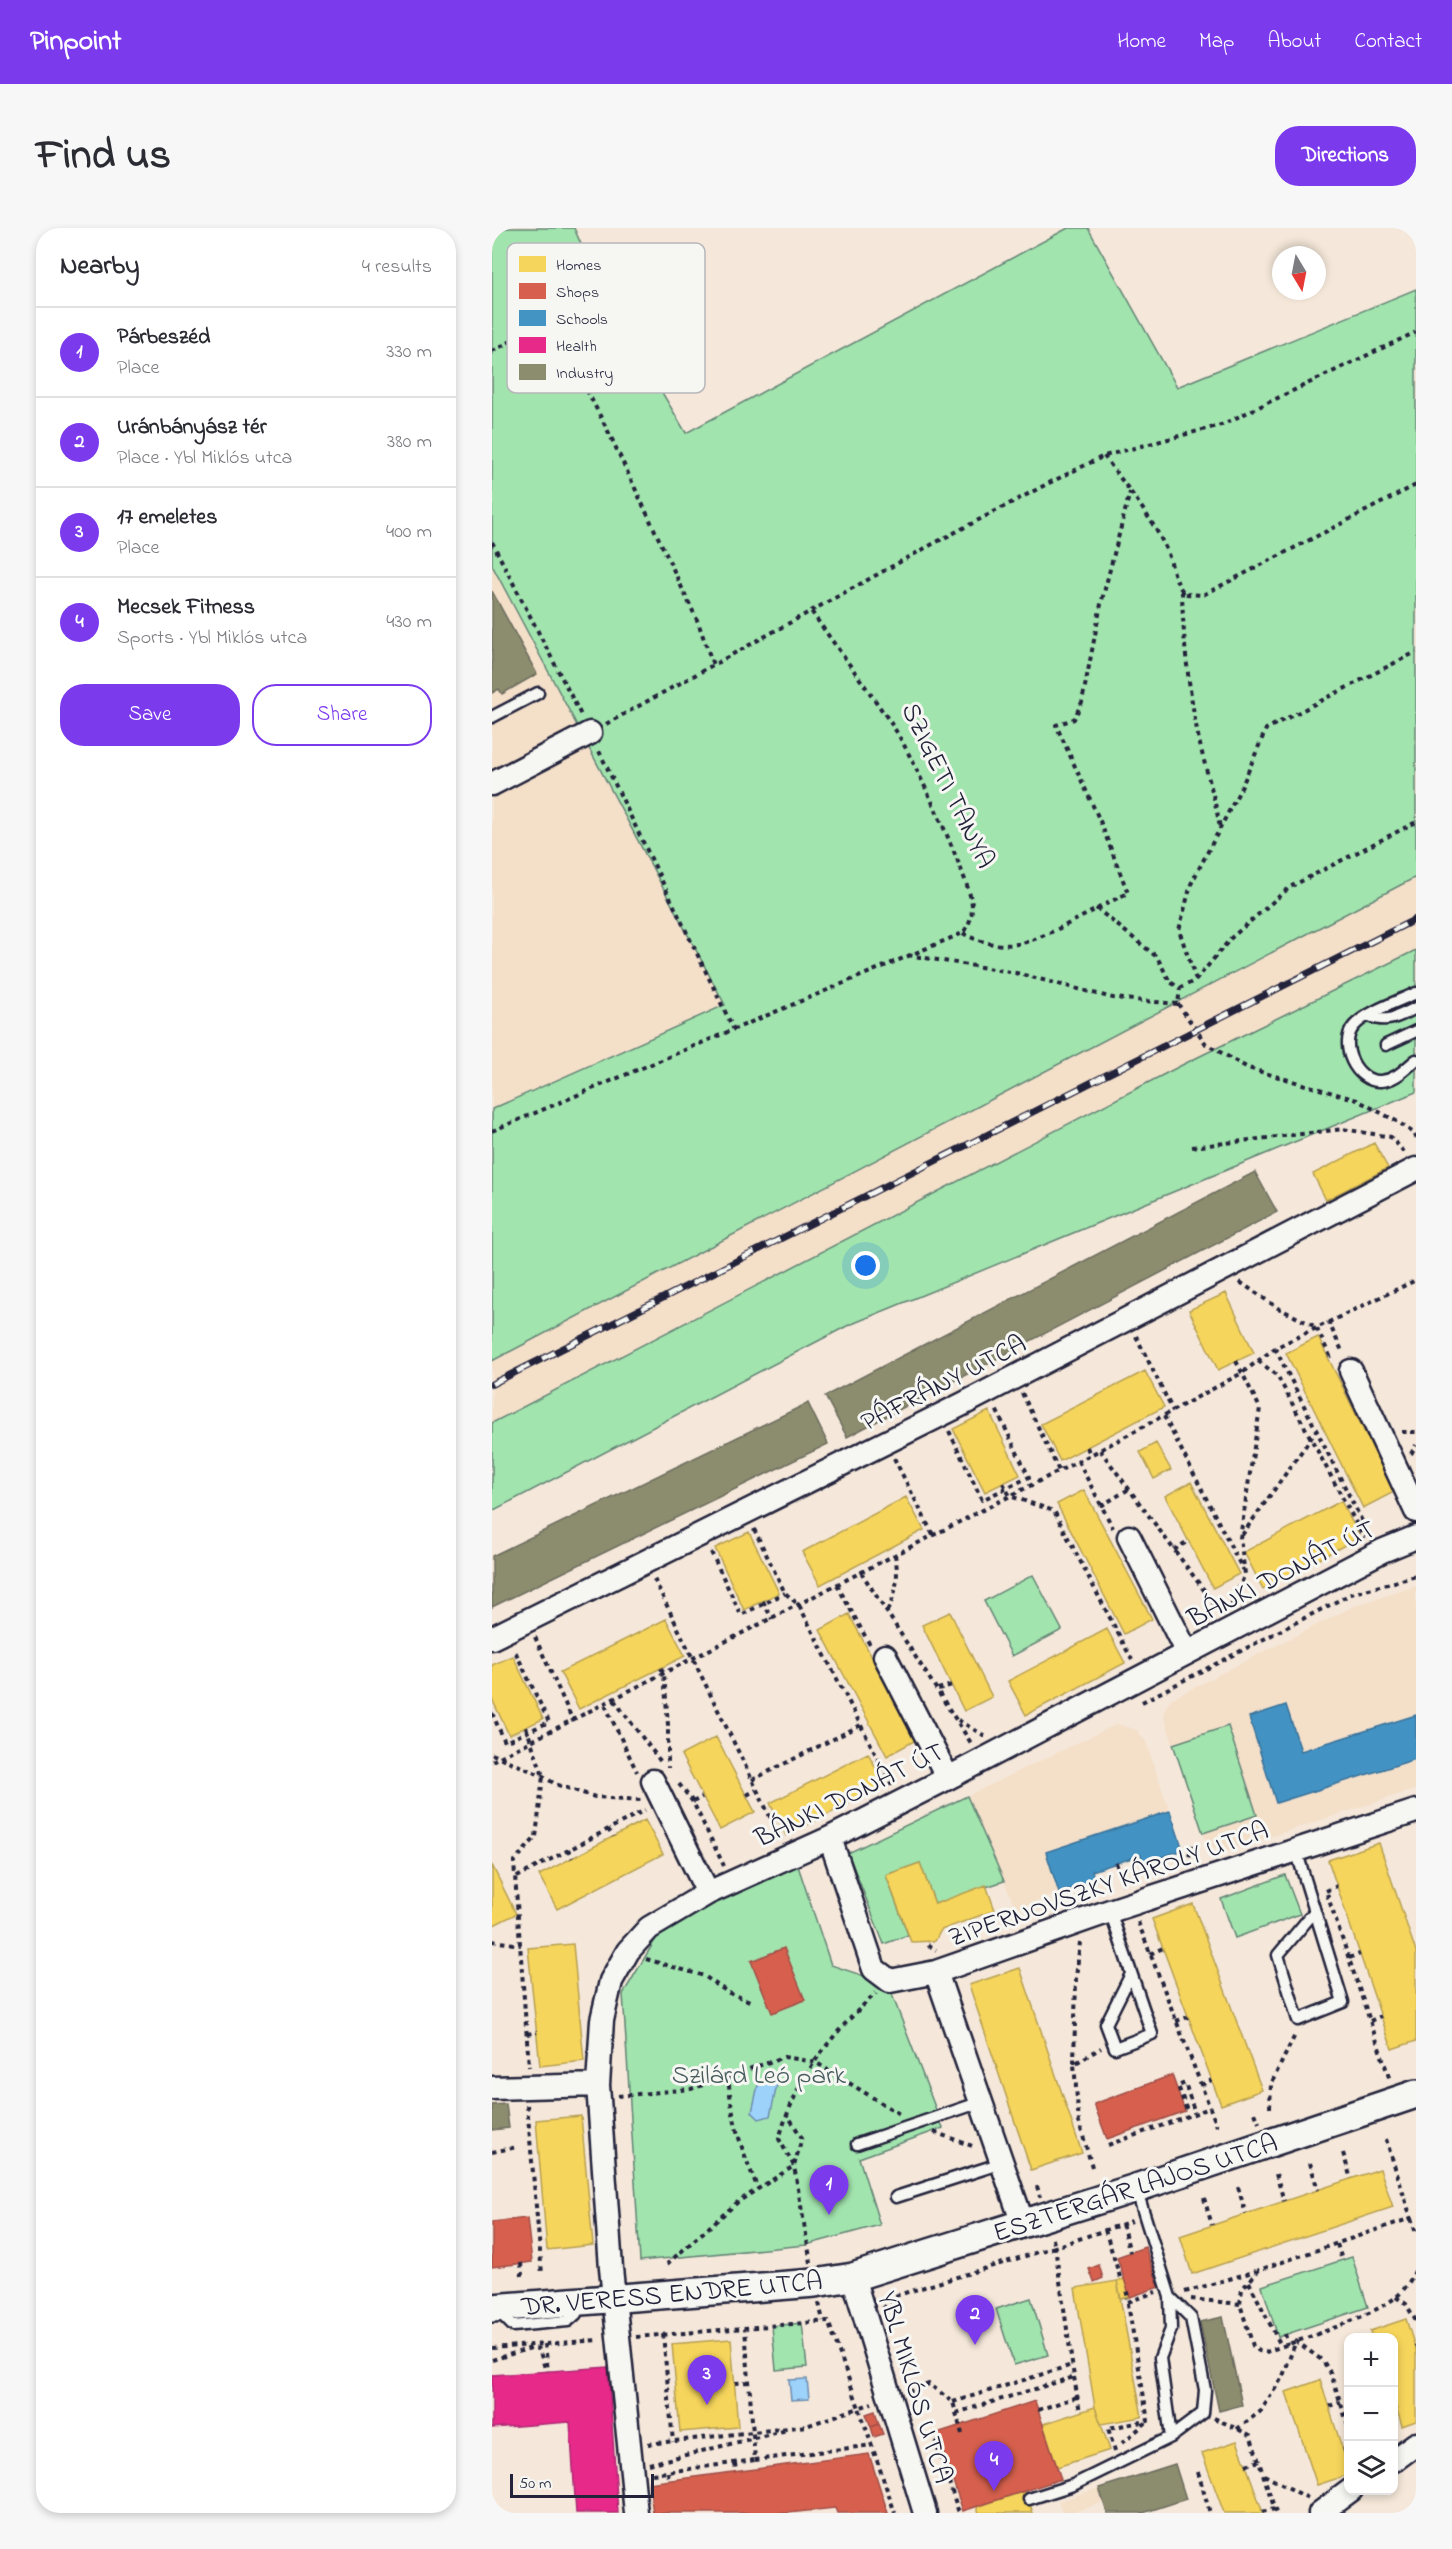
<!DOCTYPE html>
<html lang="en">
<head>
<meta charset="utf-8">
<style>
	:root { --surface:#fff; --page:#f7f7f7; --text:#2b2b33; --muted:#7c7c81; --line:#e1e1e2; --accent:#7c3aed }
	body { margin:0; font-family:"Indie Flower",sans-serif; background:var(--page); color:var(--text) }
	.controls { position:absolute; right:18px; bottom:18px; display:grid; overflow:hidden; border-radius:12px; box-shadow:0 3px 9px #0003 }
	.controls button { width:54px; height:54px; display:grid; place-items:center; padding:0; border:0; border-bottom:2px solid var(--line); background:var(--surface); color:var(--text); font:30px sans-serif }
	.compass { position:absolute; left:780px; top:18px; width:54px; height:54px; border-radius:50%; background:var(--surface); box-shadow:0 3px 9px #0003; rotate:170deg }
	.scale { position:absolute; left:18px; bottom:15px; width:144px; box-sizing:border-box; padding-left:6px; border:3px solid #22223b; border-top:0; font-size:16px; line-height:21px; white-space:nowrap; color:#22223b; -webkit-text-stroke:4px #f6f6f2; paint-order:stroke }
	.you { position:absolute; left:374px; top:1038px; width:21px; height:21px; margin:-15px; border:4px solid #fff; border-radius:50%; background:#1a73e8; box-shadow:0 0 0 9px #1a73e833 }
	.badge { display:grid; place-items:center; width:39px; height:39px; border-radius:50%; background:var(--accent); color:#fff; font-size:20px; font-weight:700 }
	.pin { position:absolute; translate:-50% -50px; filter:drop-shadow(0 2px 3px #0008) }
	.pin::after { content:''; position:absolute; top:32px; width:21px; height:18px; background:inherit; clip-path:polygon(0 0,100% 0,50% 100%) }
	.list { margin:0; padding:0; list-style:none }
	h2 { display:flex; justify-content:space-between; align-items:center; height:78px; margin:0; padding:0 24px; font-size:26px }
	h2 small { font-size:20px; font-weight:400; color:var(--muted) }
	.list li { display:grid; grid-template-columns:39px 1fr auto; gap:18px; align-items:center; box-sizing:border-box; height:90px; padding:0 24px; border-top:2px solid var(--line) }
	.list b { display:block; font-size:22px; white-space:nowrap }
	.list p { margin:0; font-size:20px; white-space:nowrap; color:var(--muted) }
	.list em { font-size:20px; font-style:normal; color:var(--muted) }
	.actions { display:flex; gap:12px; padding:18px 24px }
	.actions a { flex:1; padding:14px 0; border:2px solid var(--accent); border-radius:24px; text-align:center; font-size:21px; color:var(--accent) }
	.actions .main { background:var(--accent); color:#fff }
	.icon { flex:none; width:33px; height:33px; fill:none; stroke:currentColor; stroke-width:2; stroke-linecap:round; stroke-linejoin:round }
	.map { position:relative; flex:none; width:924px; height:2285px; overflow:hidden; border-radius:24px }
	header { display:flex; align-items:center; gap:36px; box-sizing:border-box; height:84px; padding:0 30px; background:var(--accent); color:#fff }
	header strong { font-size:28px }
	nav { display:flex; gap:33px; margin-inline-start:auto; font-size:21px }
	.intro { display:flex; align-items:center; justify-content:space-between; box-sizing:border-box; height:144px; padding:0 36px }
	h1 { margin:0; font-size:42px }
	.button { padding:15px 27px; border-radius:24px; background:var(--accent); color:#fff; font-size:21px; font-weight:700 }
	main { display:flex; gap:36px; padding:0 36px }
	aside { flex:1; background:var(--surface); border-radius:24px; box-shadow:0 3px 9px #0003 }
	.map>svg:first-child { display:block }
	.built { fill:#f4dfc9 }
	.green { fill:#a2e4ae; stroke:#628374; stroke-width:1.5 }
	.water { fill:#9dd2fb; stroke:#6c8cae; stroke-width:1.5 }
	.homes { fill:#f6d55c; stroke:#b69f52; stroke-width:1.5 }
	.shops { fill:#d6604d; stroke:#a04d48; stroke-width:1.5 }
	.schools { fill:#4393c3; stroke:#39719a; stroke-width:1.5 }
	.health { fill:#e7298a; stroke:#ac2772; stroke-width:1.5 }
	.industry { fill:#8c8c6e; stroke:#6c6c5f; stroke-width:1.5 }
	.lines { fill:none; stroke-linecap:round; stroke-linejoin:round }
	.service-casing { stroke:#22223b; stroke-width:15 }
	.minor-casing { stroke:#22223b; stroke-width:27 }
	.tertiary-casing { stroke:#22223b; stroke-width:32 }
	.path { stroke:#22223b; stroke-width:4; stroke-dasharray:4.5 4.5; stroke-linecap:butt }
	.service { stroke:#f6f6f2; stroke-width:10 }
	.minor { stroke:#f6f6f2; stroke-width:22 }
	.tertiary { stroke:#f6f6f2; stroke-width:27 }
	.rail-casing { stroke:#22223b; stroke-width:7 }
	.rail { stroke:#f6f6f2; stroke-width:4.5; stroke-dasharray:14; stroke-linecap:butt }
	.labels { text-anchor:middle; stroke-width:6; stroke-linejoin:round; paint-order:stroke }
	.street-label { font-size:27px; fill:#22223b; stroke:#f6f6f2 }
	.park-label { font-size:27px; fill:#485c5e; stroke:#f6f6f2 }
	.key { fill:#f6f6f2; stroke:#b6b6bb; stroke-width:1.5 }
	.key-label { font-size:16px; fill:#22223b }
</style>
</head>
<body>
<header>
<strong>Pinpoint</strong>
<nav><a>Home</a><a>Map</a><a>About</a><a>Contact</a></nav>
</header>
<div class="intro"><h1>Find us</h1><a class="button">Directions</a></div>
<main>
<aside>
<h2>Nearby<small>4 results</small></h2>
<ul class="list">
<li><span class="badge">1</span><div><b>Párbeszéd</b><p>Place</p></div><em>330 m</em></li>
<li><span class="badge">2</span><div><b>Uránbányász tér</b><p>Place · Ybl Miklós utca</p></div><em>380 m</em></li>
<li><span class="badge">3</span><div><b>17 emeletes</b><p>Place</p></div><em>400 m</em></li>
<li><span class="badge">4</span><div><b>Mecsek Fitness</b><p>Sports · Ybl Miklós utca</p></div><em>430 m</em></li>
</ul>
<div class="actions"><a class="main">Save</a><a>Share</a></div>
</aside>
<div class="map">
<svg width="924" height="2285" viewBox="0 0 924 2285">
	<rect width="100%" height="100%" fill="#f5e8da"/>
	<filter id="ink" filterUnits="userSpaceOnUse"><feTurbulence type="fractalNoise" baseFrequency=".0167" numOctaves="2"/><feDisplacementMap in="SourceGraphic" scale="12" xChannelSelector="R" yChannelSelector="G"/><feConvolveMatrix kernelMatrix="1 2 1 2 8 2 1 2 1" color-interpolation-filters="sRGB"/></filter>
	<g filter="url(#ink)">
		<path class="built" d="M0 337 233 777 0 881Z
			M924 649V722L690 837 0 1195V1133Z
			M924 1358V1561L732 1624 715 1617 672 1489V1482L679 1471 862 1378Z
			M625 1496 645 1502 654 1514 691 1622 651 1635 649 1627 600 1643 603 1653 524 1681 475 1568Z
			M607 2260 612 2274 578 2285H570L566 2273Z"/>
		<path class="green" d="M0 0H82L108 60 194 205 576 0H596L685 159 924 61V649L0 1133V881L233 777 0 337Z
			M924 722V864L355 1098 0 1283V1195L690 837Z
			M541 1347 570 1402 520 1428 492 1373Z
			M736 1498 765 1587 711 1605 681 1516Z
			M475 1568 512 1653 443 1676 428 1635 394 1647 416 1707 392 1716 356 1625Z
			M304 1632 339 1737 396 1756 451 1900 367 1930 388 1997 314 2017 148 2033 131 1766 172 1697Z
			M793 1647 808 1686 743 1710 729 1671Z
			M860 2029 876 2079 786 2109 770 2058Z
			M539 2070 556 2127 522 2137 504 2081Z
			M310 2095 315 2139 284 2142 280 2098Z"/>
		<path class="water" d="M276 1850 285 1857 278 1888 267 1891 260 1884 266 1857Z
			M315 2151 317 2171 299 2172 297 2152Z"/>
		<path class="homes" d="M882 915 896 940 834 972 821 946Z
			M734 1065 762 1125 726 1142 697 1082Z
			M826 1109 902 1264 871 1280 794 1125Z
			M653 1143 672 1179 568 1233 549 1196Z
			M497 1183 528 1247 493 1264 461 1201Z
			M664 1215 679 1242 662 1251 648 1224Z
			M699 1254 747 1346 721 1360 673 1268Z
			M592 1262 660 1391 632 1406 565 1276Z
			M414 1269 432 1302 328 1357 310 1324Z
			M849 1273 868 1309 771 1361 752 1324Z
			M257 1304 287 1365 252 1382 223 1320Z
			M458 1384 500 1469 472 1483 430 1397Z
			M357 1386 424 1512 395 1528 328 1402Z
			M174 1391 193 1428 87 1481 68 1444Z
			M615 1401 633 1435 534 1487 516 1453Z
			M21 1428 51 1491 17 1507 0 1471V1437Z
			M224 1509 263 1584 228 1602 189 1527Z
			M376 1525 393 1557 294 1608 278 1575Z
			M153 1592 171 1626 65 1681 47 1647Z
			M887 1615 924 1724V1813L900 1821 836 1632Z
			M428 1635 443 1676 494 1657 503 1682 449 1702 443 1713 419 1714 394 1647Z
			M0 1637 24 1686 0 1698Z
			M701 1676 770 1862 729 1877 660 1691Z
			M81 1716 92 1833 48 1838 36 1720Z
			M528 1740 590 1925 539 1942 477 1757Z
			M89 1888 101 2017 55 2022 44 1892Z
			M888 1941 901 1979 700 2046 688 2008Z
			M632 2051 638 2069 629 2071 625 2053Z
			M625 2053 650 2189 609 2196 603 2179 583 2060Z
			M914 2091 924 2122V2193L910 2198 902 2172V2110H880L878 2103Z
			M239 2111 246 2199 188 2204 180 2116Z
			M828 2152 856 2238V2247L825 2257 794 2164Z
			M603 2179 618 2222 565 2239 551 2196Z
			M745 2213 754 2237 771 2285H732L710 2225Z
			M534 2263 541 2285H487L485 2279Z"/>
		<path class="shops" d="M292 1720 313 1772 280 1785 259 1733Z
			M680 1847 693 1883 615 1911 602 1876Z
			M35 1990 40 2034 0 2039V1994Z
			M653 2019 667 2059 638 2069 625 2029Z
			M607 2037 611 2050 602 2054 597 2041Z
			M543 2173 569 2251 471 2283 445 2205Z
			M383 2183 387 2196 379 2199 374 2186Z
			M387 2196 391 2206 382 2209 379 2199Z
			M377 2226 396 2285H345L343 2280 296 2285H161L157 2255Z"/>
		<path class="schools" d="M794 1477 809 1523 924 1487V1531L784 1575 757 1489Z
			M678 1583 691 1622 651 1635 649 1627 600 1643 603 1653 567 1665 554 1624Z"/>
		<path class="health" d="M116 2139 126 2285H84L78 2194 0 2200V2147Z"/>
		<path class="industry" d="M0 363 45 446 10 466 7 461 0 465Z
			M763 944 785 984 355 1209 333 1168Z
			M316 1175 336 1216 0 1379V1328Z
			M14 1876 17 1900 0 1902V1877Z
			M731 2089 750 2177 727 2183 708 2094Z
			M683 2236 694 2271 651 2285H615L607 2260Z"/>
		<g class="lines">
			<defs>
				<path id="service" d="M0 489 46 465
					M924 765C907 773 874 784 862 798 846 816 864 855 889 853 904 852 913 841 924 832
					M877 788C896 796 907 788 924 780
					M894 817 924 803
					M804 1622 851 1774 806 1792 786 1727 823 1683
					M618 1683 660 1806 623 1820 614 1796 639 1746
					M365 1916 489 1874
					M404 1969 510 1935
					M678 2069 699 2090 713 2162 711 2185 679 2209
					M9 2082 12 2089 21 2098 76 2093 84 2086 87 2077
					M537 2271 581 2257 679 2209 668 2130 679 2101 678 2069 644 1960"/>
				<path id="minor" d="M0 556 98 505
					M859 1143 924 1283
					M637 1309 695 1425
					M0 1410 471 1176 924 941
					M393 1428 456 1550
					M161 1553 216 1665
					M338 1610 382 1741 398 1753 444 1744
					M0 1860 106 1857
					M531 1996 444 1744 618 1683 924 1583
					M361 2049 433 2285
					M902 2232 924 2216
					M144 2285 119 2040 106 1857 110 1792 119 1753 136 1723 157 1700 216 1665 338 1610 456 1550 890 1323 924 1309
					M828 2285 859 2262"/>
				<path id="tertiary" d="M0 2080 323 2055 361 2049 644 1960 924 1866"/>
			</defs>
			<use href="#service" class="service-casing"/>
			<use href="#minor" class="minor-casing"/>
			<use href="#tertiary" class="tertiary-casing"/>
			<path class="path" d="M0 123 59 93 117 205 206 394 221 437
				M612 228C632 256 659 288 673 319 681 335 681 353 693 366L711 367 924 257
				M0 314 90 489
				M690 363C691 409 696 456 705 502 711 535 723 567 728 601
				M114 496 437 318 557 255 612 228 729 197 924 104
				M107 523 242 802
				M604 680 665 729 678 754 688 760 704 752 739 710 798 659 924 594
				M471 705C486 714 506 719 525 716 554 711 606 679 636 665L608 593 564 497 582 491 590 474 609 376 638 264
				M416 727 524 745 621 770 686 776 688 760
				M704 752 687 702 699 656 750 558 774 501 924 424
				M686 776 714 816 756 840 865 872 906 894 923 906 924 910
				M0 903 471 705C477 697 480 689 480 679 481 657 419 526 404 503 377 462 347 423 319 383
				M700 919 851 901 899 909 913 925
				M748 1054 786 1080 824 1099 838 1128 836 1129
				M836 1093 851 1125
				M644 1108 681 1183
				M783 1120 877 1307
				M766 1133 785 1147 872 1310
				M530 1165 567 1243
				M672 1188 751 1342
				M457 1203 490 1272 537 1249 504 1181
				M910 1204H924
				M595 1219 598 1227
				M608 1222 729 1385
				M919 1226 924 1217
				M402 1230 441 1307
				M586 1233 621 1300
				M511 1255 518 1268 562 1283 640 1432
				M609 1278 637 1261
				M262 1301 293 1365 307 1377 400 1558
				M750 1307 824 1203
				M682 1322 696 1313
				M219 1324 249 1387 293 1365
				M369 1344 479 1515
				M162 1351 289 1611
				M345 1357 378 1417
				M271 1373 280 1391
				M739 1379 753 1346 748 1310 768 1180 744 1133
				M395 1383C405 1365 407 1348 403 1327
				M43 1409 81 1493
				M169 1440 172 1446 176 1497V1540
				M446 1461 460 1457
				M122 1472 169 1534
				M650 1474 859 1366 924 1348
				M113 1477 145 1544
				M0 1485 13 1514 57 1494 23 1423
				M466 1492 493 1508
				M34 1499 51 1548 44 1609 22 1634 37 1839
				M0 1526 51 1548 63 1556 103 1569 149 1572
				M0 1533 608 1222 750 1145 783 1120 924 1052
				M260 1552 369 1497
				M187 1556 201 1574 232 1638
				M255 1567 264 1562
				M201 1574 210 1569
				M116 1601 121 1609
				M76 1621 80 1630
				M624 1635 632 1657
				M695 1637 700 1617
				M25 1649 153 1582
				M834 1663 845 1658
				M835 1666 898 1852
				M646 1694 725 1898
				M0 1713 29 1717
				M436 1717 444 1722
				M658 1726 671 1720
				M857 1730 868 1726
				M154 1731 212 1748 237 1765 258 1773
				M684 1793 696 1789
				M878 1793 889 1788
				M35 1806 45 1804
				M582 1835 584 1750 588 1714
				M236 1847C240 1895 248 1917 266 1961
				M709 1857 720 1852
				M126 1868 199 1861 292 1829 323 1834 409 1887
				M35 1877 50 2046
				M692 1880 694 1879 686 1858 693 1855 703 1885
				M778 1880 779 1856 804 1805
				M763 1885 767 1895
				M442 1904 483 1919
				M894 1911 919 1990 767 2042 750 2061 748 2076 761 2118 767 2123 774 2124C810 2111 872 2092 903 2070 911 2064 921 2050 924 2040
				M616 1917 718 1880
				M0 1924 25 1919
				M851 1925 859 1951
				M818 1935 826 1962
				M600 1939 587 1894 582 1836 609 1820
				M784 1946 792 1973
				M545 1958 548 1969
				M746 1959 754 1986
				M712 1970 720 1997
				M919 1990 924 2005
				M630 1996 638 2024
				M613 2002 629 2052
				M845 2016 850 2032
				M29 2035 30 2048
				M319 2035 302 1938 287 1911C305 1848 337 1809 384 1765
				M175 2036 247 1973 302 1938 310 1910 295 1886
				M757 2054 789 2118
				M693 2064 764 2043
				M633 2066 637 2065
				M904 2069 914 2076 924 2093
				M699 2071 748 2076
				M636 2074 664 2064
				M327 2075 331 2093
				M391 2081 403 2068 563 2019 560 2008
				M171 2106 181 2214
				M793 2106 796 2117
				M144 2109 336 2093 367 2180 380 2175
				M53 2116 56 2143
				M923 2119 924 2118
				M0 2120 107 2112
				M0 2132 39 2120 47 2121 53 2140 55 2139
				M582 2149 588 2184
				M243 2155 257 2154
				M416 2163 437 2156 461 2174 470 2206
				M461 2174 580 2137
				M837 2178 849 2174
				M546 2182 585 2169
				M464 2185 582 2149 563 2019 640 1993
				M722 2190 758 2207 784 2285
				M745 2201 769 2183 791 2148 804 2113 831 2133 839 2146 856 2197
				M448 2213 444 2215 467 2285
				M630 2215 656 2193
				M156 2216 314 2198 367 2180 403 2285
				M851 2222 856 2221
				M623 2223 616 2200 656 2193 635 2070
				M263 2232 381 2217
				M243 2235 244 2244
				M157 2236 295 2202
				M754 2237 767 2233
				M176 2244 177 2252
				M706 2244 718 2285
				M160 2246 263 2232 253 2100
				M772 2247 816 2270
				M770 2284 782 2281"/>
			<use href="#service" class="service"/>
			<use href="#minor" class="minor"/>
			<use href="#tertiary" class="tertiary"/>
			<defs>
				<path id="rail" d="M0 1156 924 691"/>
			</defs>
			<use href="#rail" class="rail-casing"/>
			<use href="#rail" class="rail"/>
		</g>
	</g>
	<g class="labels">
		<g class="street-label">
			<text transform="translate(457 557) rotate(64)" y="9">SZIGETI TANYA</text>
			<text transform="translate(451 1154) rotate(-27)" y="9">PÁFRÁNY UTCA</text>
			<text transform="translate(789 1345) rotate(-27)" y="9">BÁNKI DONÁT ÚT</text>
			<text transform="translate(357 1566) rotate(-26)" y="9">BÁNKI DONÁT ÚT</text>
			<text transform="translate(616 1655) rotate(-19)" y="9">ZIPERNOVSZKY KÁROLY UTCA</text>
			<text transform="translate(643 1959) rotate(-18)" y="9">ESZTERGÁR LAJOS UTCA</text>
			<text transform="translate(180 2065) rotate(-5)" y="9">DR. VERESS ENDRE UTCA</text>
			<text transform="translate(424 2159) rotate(73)" y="9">YBL MIKLÓS UTCA</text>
		</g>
		<g class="park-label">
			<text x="267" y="1855">Szilárd Leó park</text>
		</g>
	</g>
	<rect x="15" y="15" width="198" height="150" rx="9" class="key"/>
	<rect x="27" y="28" width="27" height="16" fill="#f6d55c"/>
	<rect x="27" y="55" width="27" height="16" fill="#d6604d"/>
	<rect x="27" y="82" width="27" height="16" fill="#4393c3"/>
	<rect x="27" y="109" width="27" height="16" fill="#e7298a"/>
	<rect x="27" y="136" width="27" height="16" fill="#8c8c6e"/>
	<g class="key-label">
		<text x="64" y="42">Homes</text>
		<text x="64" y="69">Shops</text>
		<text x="64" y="96">Schools</text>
		<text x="64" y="123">Health</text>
		<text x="64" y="150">Industry</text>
	</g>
</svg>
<div class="controls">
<button>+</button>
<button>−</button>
<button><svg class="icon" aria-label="layers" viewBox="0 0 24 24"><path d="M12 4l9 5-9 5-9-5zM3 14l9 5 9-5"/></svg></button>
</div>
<svg class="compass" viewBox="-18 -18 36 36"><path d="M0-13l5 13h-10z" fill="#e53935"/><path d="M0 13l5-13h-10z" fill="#7c7c81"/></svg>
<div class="scale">50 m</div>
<div class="you"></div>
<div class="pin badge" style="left:337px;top:1987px">1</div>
<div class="pin badge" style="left:483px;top:2117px">2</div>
<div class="pin badge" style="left:215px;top:2177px">3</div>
<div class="pin badge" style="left:502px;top:2263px">4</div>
</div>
</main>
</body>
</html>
